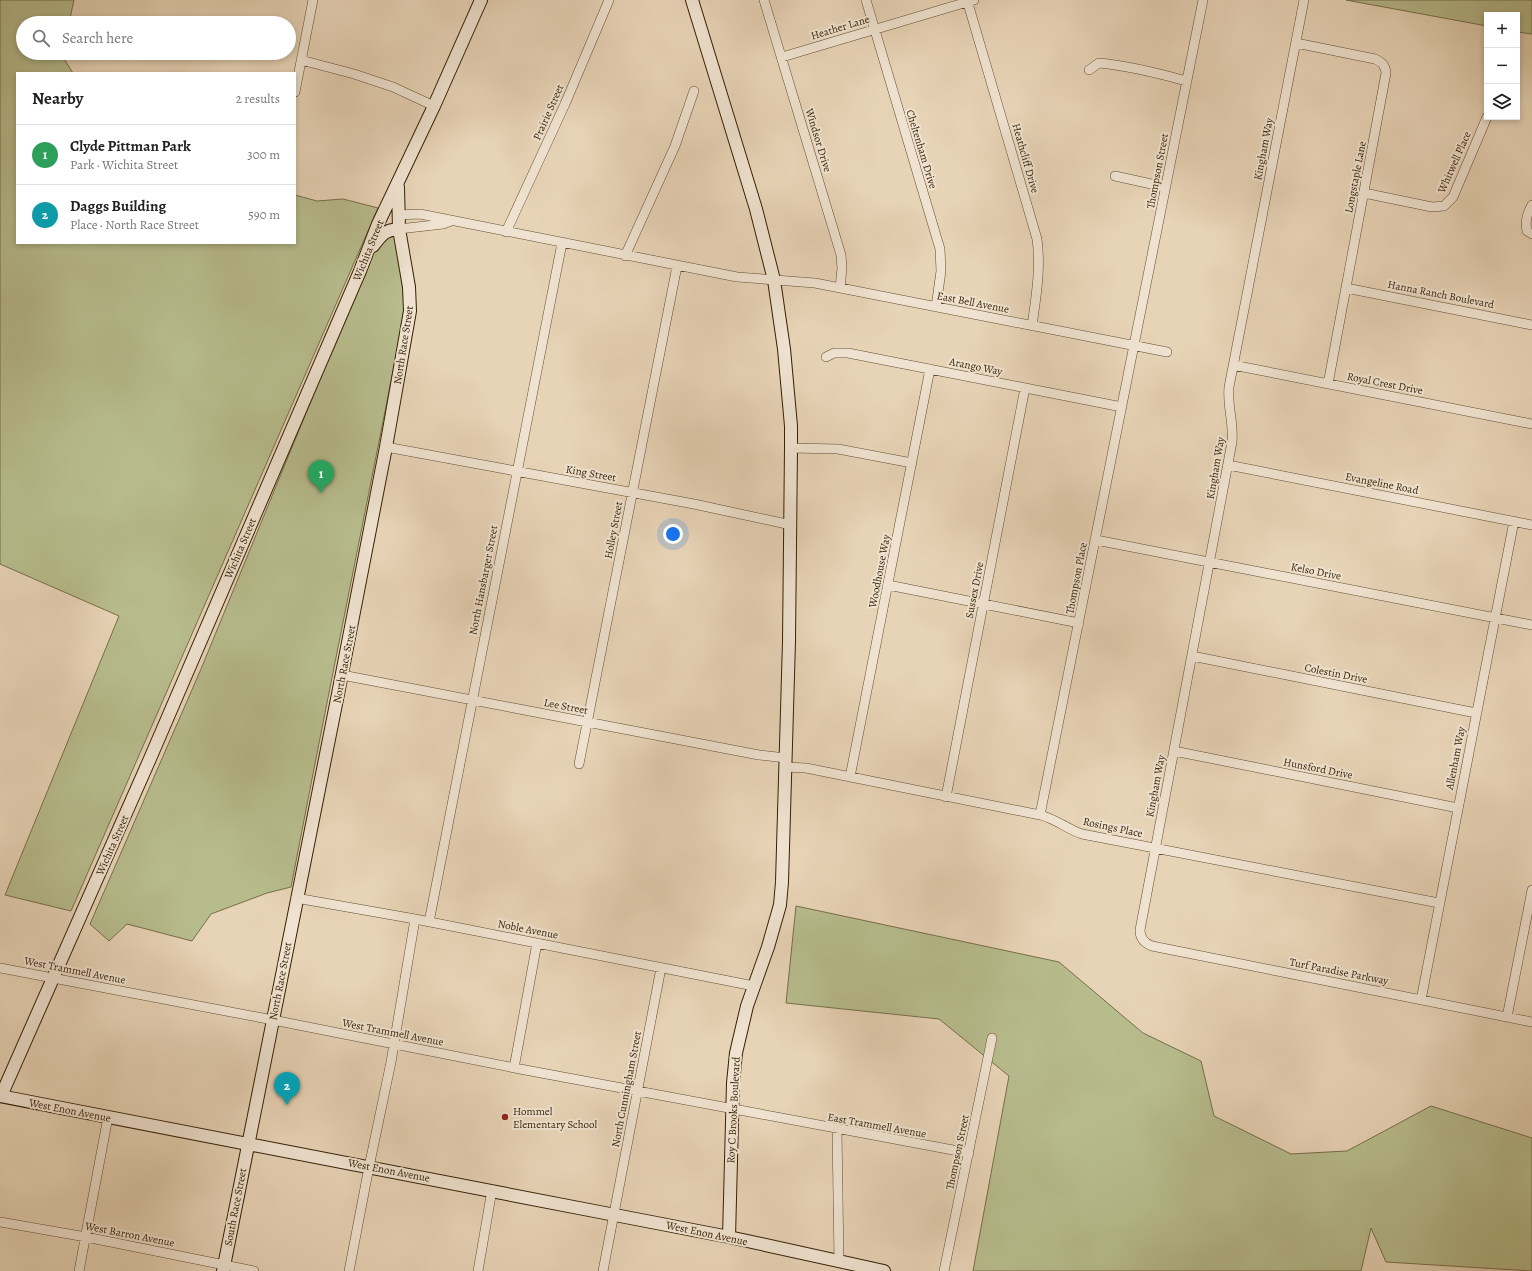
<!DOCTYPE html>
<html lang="en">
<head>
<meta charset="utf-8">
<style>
	:root { --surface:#fff; --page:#f2f2f2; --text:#222; --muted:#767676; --line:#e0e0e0; --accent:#0f766e }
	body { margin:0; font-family:Alegreya,serif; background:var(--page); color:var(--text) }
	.controls { position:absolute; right:12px; top:12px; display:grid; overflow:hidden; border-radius:0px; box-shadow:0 2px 6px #0003 }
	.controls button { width:36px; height:36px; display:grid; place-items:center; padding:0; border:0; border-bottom:1px solid var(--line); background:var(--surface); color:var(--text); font:20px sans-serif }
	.you { position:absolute; left:673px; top:534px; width:14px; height:14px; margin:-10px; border:3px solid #fff; border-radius:50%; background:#1a73e8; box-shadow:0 0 0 6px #1a73e833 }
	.badge { display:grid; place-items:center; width:26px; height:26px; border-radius:50%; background:var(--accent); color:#fff; font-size:13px; font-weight:700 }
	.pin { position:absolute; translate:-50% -33px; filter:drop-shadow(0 1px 2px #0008) }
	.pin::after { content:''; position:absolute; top:21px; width:14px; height:12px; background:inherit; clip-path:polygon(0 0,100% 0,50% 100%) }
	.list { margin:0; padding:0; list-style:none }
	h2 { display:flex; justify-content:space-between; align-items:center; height:52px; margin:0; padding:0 16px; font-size:17px }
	h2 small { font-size:13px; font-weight:400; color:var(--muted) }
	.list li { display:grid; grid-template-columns:26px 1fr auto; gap:12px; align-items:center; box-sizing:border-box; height:60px; padding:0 16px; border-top:1px solid var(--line) }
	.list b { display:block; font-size:15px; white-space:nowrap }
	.list p { margin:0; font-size:13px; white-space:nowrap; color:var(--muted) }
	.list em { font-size:13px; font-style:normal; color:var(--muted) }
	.icon { flex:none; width:22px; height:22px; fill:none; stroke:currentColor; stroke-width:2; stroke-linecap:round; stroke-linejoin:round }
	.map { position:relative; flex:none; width:1532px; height:1271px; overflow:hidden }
	.search { position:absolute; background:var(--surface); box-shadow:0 2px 6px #0003; left:16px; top:16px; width:280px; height:44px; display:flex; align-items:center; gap:10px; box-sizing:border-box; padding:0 14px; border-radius:22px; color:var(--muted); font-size:15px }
	.panel { position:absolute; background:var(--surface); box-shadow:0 2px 6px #0003; left:16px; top:72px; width:280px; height:172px; border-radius:0px }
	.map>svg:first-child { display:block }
	.green { fill:#b7bc8d; stroke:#766e48 }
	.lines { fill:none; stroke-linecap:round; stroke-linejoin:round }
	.street-casing { stroke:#624c30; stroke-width:10 }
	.secondary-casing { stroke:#351f03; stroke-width:14 }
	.street { stroke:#efe2d0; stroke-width:9 }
	.secondary { stroke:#efe2d0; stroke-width:12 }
	.poi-dot { fill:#8f2418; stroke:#efe2d0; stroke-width:1.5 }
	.labels { text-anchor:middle; stroke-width:4; stroke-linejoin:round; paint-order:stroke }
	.street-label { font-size:11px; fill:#351f03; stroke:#efe2d0 }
	.poi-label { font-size:11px; fill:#351f03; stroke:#efe2d0; text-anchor:start }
</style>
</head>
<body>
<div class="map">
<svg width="1532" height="1271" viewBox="0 0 1532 1271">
	<rect width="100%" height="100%" fill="#e7d3b6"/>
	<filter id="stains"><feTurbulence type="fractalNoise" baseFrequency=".005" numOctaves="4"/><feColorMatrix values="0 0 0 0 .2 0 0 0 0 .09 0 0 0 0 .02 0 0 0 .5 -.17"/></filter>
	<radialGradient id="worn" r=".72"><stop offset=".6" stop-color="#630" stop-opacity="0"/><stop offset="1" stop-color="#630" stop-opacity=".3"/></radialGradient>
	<path class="green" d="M0 0H74L69 23H23V53H63L62 56 73 73H17V243H295V195L317 201 343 199 378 208 71 911 5 895 119 616 0 564Z
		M1346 0H1532V34L1517 32V15H1487V26Z
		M392 235 395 238 405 296 404 316 320 738 291 887 267 893 211 914 192 941 127 924 109 941 90 924 201 669 373 250 385 237Z
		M796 906 1059 962 1143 1033 1201 1061 1214 1116 1291 1154 1347 1151 1431 1106 1532 1138V1271L1386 1262 1371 1228 1361 1271H973L1009 1076 939 1019 786 1003Z"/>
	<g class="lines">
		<defs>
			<path id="street" d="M764 0 841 255 842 268 840 288
				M866 0 940 249 941 271 936 307
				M967 0 1037 239C1041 268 1036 297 1032 326
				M1304 0 1229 387C1227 406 1234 423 1232 442L1140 930C1140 938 1144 943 1152 946L1532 1022
				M1296 43 1375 59C1382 62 1385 65 1386 73L1328 384
				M782 57 974 0
				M301 60 354 74 393 87 434 106
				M1089 70 1099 63C1129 66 1158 73 1186 81
				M295 92 313 0
				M1115 176 1165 187
				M1364 193 1432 207 1444 206 1453 197 1487 117
				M1532 205C1527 214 1525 221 1527 231L1532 234
				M398 215 420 214 737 277 815 283 1167 352
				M399 229 443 224 451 221
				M506 232 565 104 609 0
				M625 256 675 146 694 91
				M1346 288 1532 325
				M826 357 834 353H848L1122 407
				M1233 365 1532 424
				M386 447 694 504 791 525
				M791 448 838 449 912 463
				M1228 465 1532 525
				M1096 540 1532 625
				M888 585 1079 623
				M1192 656 1476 713
				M342 675 759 755 786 758
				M1174 751 1458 808
				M579 764 677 266
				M785 767 806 768 1040 815C1056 819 1067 829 1082 834L1439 903
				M850 777 930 369
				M946 797 1025 388
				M1040 815 1203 0
				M296 898 415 919 754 986
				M429 922 562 243
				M0 968 273 1020 520 1069 969 1153
				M1421 1000 1514 521
				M1507 1017 1532 890
				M514 1068 537 943
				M837 1130 839 1262
				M0 1222 86 1237 254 1271
				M79 1271 108 1117
				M349 1271 369 1167 391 1062 415 919
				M478 1271 492 1190
				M603 1271 661 968
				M944 1271 992 1038"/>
			<path id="secondary" d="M692 0 756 209 774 280 784 349 791 426V448L789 641 782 882 780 905 768 947 747 1006 736 1053 733 1083 729 1237
				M373 246C382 234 385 230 399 229
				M0 1096 615 1215 729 1237 884 1271
				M1 1096 149 761 360 271 378 224 434 106 481 0
				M223 1271 338 694 386 447 410 311 409 287 399 229 398 187"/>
		</defs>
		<use href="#street" class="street-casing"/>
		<use href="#secondary" class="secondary-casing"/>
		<use href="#street" class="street"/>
		<use href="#secondary" class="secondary"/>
	</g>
	<circle class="poi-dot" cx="505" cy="1117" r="4"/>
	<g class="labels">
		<g class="street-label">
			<text transform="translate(840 27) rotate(-17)" y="4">Heather Lane</text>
			<text transform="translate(548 112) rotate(-66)" y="4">Prairie Street</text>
			<text transform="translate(819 140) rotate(73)" y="4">Windsor Drive</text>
			<text transform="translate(922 149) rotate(73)" y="4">Cheltenham Drive</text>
			<text transform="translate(1263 149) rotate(-79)" y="4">Kingham Way</text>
			<text transform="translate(1026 158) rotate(74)" y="4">Heathcliff Drive</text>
			<text transform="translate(1454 162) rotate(-66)" y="4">Whitwell Place</text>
			<text transform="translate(1157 171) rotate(-79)" y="4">Thompson Street</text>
			<text transform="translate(1355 177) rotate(-79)" y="4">Longstaple Lane</text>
			<text transform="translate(368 250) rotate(-68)" y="4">Wichita Street</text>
			<text transform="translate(1441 294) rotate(11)" y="4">Hanna Ranch Boulevard</text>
			<text transform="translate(973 302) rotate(11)" y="4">East Bell Avenue</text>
			<text transform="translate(403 345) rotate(-81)" y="4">North Race Street</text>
			<text transform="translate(976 366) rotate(11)" y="4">Arango Way</text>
			<text transform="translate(1385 383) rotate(11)" y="4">Royal Crest Drive</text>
			<text transform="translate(1215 468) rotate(-80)" y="4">Kingham Way</text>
			<text transform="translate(591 473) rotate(10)" y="4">King Street</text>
			<text transform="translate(1382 483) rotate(11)" y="4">Evangeline Road</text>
			<text transform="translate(613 530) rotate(-79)" y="4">Holley Street</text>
			<text transform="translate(240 548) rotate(-67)" y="4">Wichita Street</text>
			<text transform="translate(879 571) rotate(-79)" y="4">Woodhouse Way</text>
			<text transform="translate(1316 571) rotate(11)" y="4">Kelso Drive</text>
			<text transform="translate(1076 578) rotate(-79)" y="4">Thompson Place</text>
			<text transform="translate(483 580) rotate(-79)" y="4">North Hansbarger Street</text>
			<text transform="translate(974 590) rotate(-79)" y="4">Sussex Drive</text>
			<text transform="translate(344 664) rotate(-79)" y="4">North Race Street</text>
			<text transform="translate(1336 673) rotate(11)" y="4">Colestin Drive</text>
			<text transform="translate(566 706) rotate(11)" y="4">Lee Street</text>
			<text transform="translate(1455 758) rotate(-79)" y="4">Allenham Way</text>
			<text transform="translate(1318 768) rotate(11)" y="4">Hunsford Drive</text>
			<text transform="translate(1155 786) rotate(-79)" y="4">Kingham Way</text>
			<text transform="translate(1113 827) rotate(12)" y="4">Rosings Place</text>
			<text transform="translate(112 845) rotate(-66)" y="4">Wichita Street</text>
			<text transform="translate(528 929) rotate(11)" y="4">Noble Avenue</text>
			<text transform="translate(75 970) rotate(11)" y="4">West Trammell Avenue</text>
			<text transform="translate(1339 971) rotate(11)" y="4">Turf Paradise Parkway</text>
			<text transform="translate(280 981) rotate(-79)" y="4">North Race Street</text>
			<text transform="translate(393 1032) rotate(11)" y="4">West Trammell Avenue</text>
			<text transform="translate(626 1089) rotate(-79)" y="4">North Cunningham Street</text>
			<text transform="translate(70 1110) rotate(11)" y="4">West Enon Avenue</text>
			<text transform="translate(733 1110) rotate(-87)" y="4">Roy C Brooks Boulevard</text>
			<text transform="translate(877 1125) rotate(10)" y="4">East Trammell Avenue</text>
			<text transform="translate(957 1152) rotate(-78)" y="4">Thompson Street</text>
			<text transform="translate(389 1170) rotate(11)" y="4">West Enon Avenue</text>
			<text transform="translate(235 1207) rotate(-79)" y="4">South Race Street</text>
			<text transform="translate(707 1233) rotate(12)" y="4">West Enon Avenue</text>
			<text transform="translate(130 1234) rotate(11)" y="4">West Barron Avenue</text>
		</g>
		<g class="poi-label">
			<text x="513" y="1115">Hommel<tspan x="513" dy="13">Elementary School</tspan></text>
		</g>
	</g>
	<rect width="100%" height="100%" filter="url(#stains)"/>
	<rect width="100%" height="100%" fill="url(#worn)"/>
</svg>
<div class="controls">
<button>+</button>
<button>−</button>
<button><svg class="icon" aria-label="layers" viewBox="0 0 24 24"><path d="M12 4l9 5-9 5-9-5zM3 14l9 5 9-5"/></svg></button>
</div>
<div class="you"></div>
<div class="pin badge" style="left:321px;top:493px;background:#2e9e5b">1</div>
<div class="pin badge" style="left:287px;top:1105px;background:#0f9aa8">2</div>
<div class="search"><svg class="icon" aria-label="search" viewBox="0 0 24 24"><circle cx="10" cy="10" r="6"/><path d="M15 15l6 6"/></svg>Search here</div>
<section class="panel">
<h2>Nearby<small>2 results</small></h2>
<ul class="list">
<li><span class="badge" style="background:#2e9e5b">1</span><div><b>Clyde Pittman Park</b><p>Park · Wichita Street</p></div><em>300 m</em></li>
<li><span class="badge" style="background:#0f9aa8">2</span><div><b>Daggs Building</b><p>Place · North Race Street</p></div><em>590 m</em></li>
</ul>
</section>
</div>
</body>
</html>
